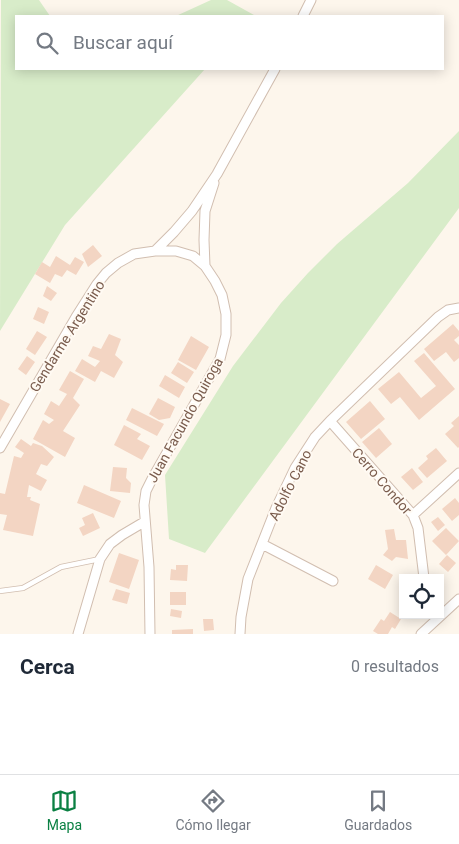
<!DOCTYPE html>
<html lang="es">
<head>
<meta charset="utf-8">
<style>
	:root { --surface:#fff; --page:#f2f2f3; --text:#1f2937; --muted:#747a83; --line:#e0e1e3; --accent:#0b8043 }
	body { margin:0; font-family:Roboto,sans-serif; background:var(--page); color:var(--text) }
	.controls { position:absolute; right:15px; bottom:15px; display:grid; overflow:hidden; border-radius:0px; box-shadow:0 2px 12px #0003 }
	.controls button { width:45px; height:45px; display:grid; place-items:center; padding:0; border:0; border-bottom:1px solid var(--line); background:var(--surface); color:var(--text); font:25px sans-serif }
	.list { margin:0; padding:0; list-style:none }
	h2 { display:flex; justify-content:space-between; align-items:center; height:65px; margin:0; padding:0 20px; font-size:21px }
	h2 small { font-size:16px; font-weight:400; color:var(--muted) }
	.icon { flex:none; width:28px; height:28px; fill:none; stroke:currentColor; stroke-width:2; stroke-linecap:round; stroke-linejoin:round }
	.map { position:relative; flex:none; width:459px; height:634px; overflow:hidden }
	.search { position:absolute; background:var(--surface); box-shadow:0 2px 12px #0003; left:15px; right:15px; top:15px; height:55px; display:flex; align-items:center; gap:12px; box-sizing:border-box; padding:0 18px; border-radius:0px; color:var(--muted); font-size:19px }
	.sheet { height:140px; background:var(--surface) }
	nav { display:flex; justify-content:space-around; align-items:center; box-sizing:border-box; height:70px; border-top:1px solid var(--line); background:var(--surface); font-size:14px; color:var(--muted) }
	nav a { display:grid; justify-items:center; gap:2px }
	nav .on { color:var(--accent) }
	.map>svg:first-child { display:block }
	.green { fill:#d8ecc9 }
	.building { fill:#f3d5c3 }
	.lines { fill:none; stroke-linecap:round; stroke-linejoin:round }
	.lane-casing { stroke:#d1beb0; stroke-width:6 }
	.street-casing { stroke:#d1beb0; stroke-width:11 }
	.lane { stroke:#fff; stroke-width:4.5 }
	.street { stroke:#fff; stroke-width:9 }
	.labels { text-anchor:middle; stroke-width:4; stroke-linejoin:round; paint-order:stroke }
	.street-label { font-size:14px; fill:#7a5c4d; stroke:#fffaf3 }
</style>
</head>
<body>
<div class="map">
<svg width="459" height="634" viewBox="0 0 459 634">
	<rect width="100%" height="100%" fill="#fdf6ec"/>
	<path class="green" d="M1 0H39L50 16H16V69H205L65 225 0 331Z
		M211 0H227L254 15 252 16H176Z
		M459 131V208L205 553 169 539 165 475 233 366 281 303 308 273 337 244 408 183Z"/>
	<path class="building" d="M93 245 102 256 88 267 82 254Z
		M56 256 70 265 75 257 84 262 76 275 67 270 62 277 55 274 50 283 35 274 42 262 50 267Z
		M47 286 57 293 51 301 43 296Z
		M38 307 49 312 44 324 33 319Z
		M453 324 459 331V336L454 340 459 345V358L454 362 446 352 434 361 424 349Z
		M37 331 47 337 35 355 26 349Z
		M109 334 121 339 115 355 123 362 114 378 101 371 95 382 75 371 82 359 95 367 100 361 88 356 93 346 101 349Z
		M191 336 209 347 196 370 178 360Z
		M424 353 455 389 419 420 400 397 391 404 378 389 399 372 421 398 436 386 414 361Z
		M27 356 35 362 26 375 18 369Z
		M178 362 194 372 187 383 171 373Z
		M70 371 84 379 73 398 80 405 63 431 75 438 65 457 33 439 43 420 49 424 54 420 44 414 51 401 59 406 67 394 59 390Z
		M165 375 185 387 179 398 159 386Z
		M158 398 175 407 170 418 159 420 149 414Z
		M0 399 10 404 0 422Z
		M370 401 385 419 361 439 346 422Z
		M132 408 164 424 157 436 126 420Z
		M459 416V447L458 448 445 434 454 426 451 423Z
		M124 425 141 434 137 439 150 446 142 460 114 445Z
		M379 428 392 444 376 458 362 442Z
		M21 439 31 446 33 443 42 446 54 457 47 466 41 464 36 474 47 480 41 491 29 485 27 497H31L30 500 40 504 33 536 3 530 7 515 0 514V493L5 494 14 456 21 458 24 453 15 447Z
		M436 448 447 461 427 478 418 468 428 459 426 456Z
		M113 467 127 468 126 478 131 483 130 493 110 491Z
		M412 468 423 482 413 490 401 477Z
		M84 485 121 501 114 518 77 503Z
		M455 498 459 503V515L452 521 442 509Z
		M93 513 100 528 83 536 79 528 85 525 82 518Z
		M438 517 445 525 438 531 431 522Z
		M446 528 459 541 446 555 432 541Z
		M394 529 396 540H406L408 559 396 557 392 561 383 555 388 549 385 530Z
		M119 553 139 560 129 589 109 582Z
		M447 555 456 563 448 572 439 564Z
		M176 565H188L187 581 170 580 171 569 176 570Z
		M376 565 393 575 385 589 368 579Z
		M116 589 130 593 127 604 112 600Z
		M170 592H186V605H170Z
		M171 609 182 611 181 618 170 616Z
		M390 612 401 619 395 629 392 627 388 634H378L373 631 381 619 384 621Z
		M203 619H213L214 630 204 631Z
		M193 629V634H172V630Z"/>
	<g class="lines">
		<defs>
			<path id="lane" d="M0 591 23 588 61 567 100 559"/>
			<path id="street" d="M303 16 311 0
				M155 251 174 232 192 211 217 174 275 69
				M205 266 204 240 205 211 214 183
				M330 421 413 515 418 528 424 578
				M0 448 76 317 97 284 106 273 118 263 134 254 155 251H176L193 256 205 266 215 281 222 295 226 314V335L220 359 152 479 146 491 144 505 149 567 150 634
				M413 515 459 473
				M262 544 333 581
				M78 634 100 559 110 544 122 535 144 522
				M240 634 241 617 248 579 276 508 295 468 315 437 330 421 438 317 448 310 459 308
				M421 634 459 599"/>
		</defs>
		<use href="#lane" class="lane-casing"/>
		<use href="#street" class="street-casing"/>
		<use href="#lane" class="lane"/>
		<use href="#street" class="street"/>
	</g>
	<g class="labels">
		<g class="street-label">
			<text transform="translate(67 336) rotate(-58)" y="5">Gendarme Argentino</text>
			<text transform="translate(185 420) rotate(-61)" y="5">Juan Facundo Quiroga</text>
			<text transform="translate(382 481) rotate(49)" y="5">Cerro Condor</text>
			<text transform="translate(290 485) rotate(-63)" y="5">Adolfo Cano</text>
		</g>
	</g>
</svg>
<div class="controls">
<button><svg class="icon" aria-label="locate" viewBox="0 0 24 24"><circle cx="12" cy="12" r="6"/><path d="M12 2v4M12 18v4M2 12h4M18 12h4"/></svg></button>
</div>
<div class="search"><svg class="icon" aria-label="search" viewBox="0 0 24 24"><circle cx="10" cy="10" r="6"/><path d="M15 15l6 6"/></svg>Buscar aquí</div>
</div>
<section class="sheet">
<h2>Cerca<small>0 resultados</small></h2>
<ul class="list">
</ul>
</section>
<nav>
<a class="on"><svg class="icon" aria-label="map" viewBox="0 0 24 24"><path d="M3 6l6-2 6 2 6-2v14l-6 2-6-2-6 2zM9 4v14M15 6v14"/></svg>Mapa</a>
<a><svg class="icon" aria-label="directions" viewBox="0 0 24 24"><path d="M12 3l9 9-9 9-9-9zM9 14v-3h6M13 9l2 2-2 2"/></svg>Cómo llegar</a>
<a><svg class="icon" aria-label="saved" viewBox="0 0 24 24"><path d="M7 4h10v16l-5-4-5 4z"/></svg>Guardados</a>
</nav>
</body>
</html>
